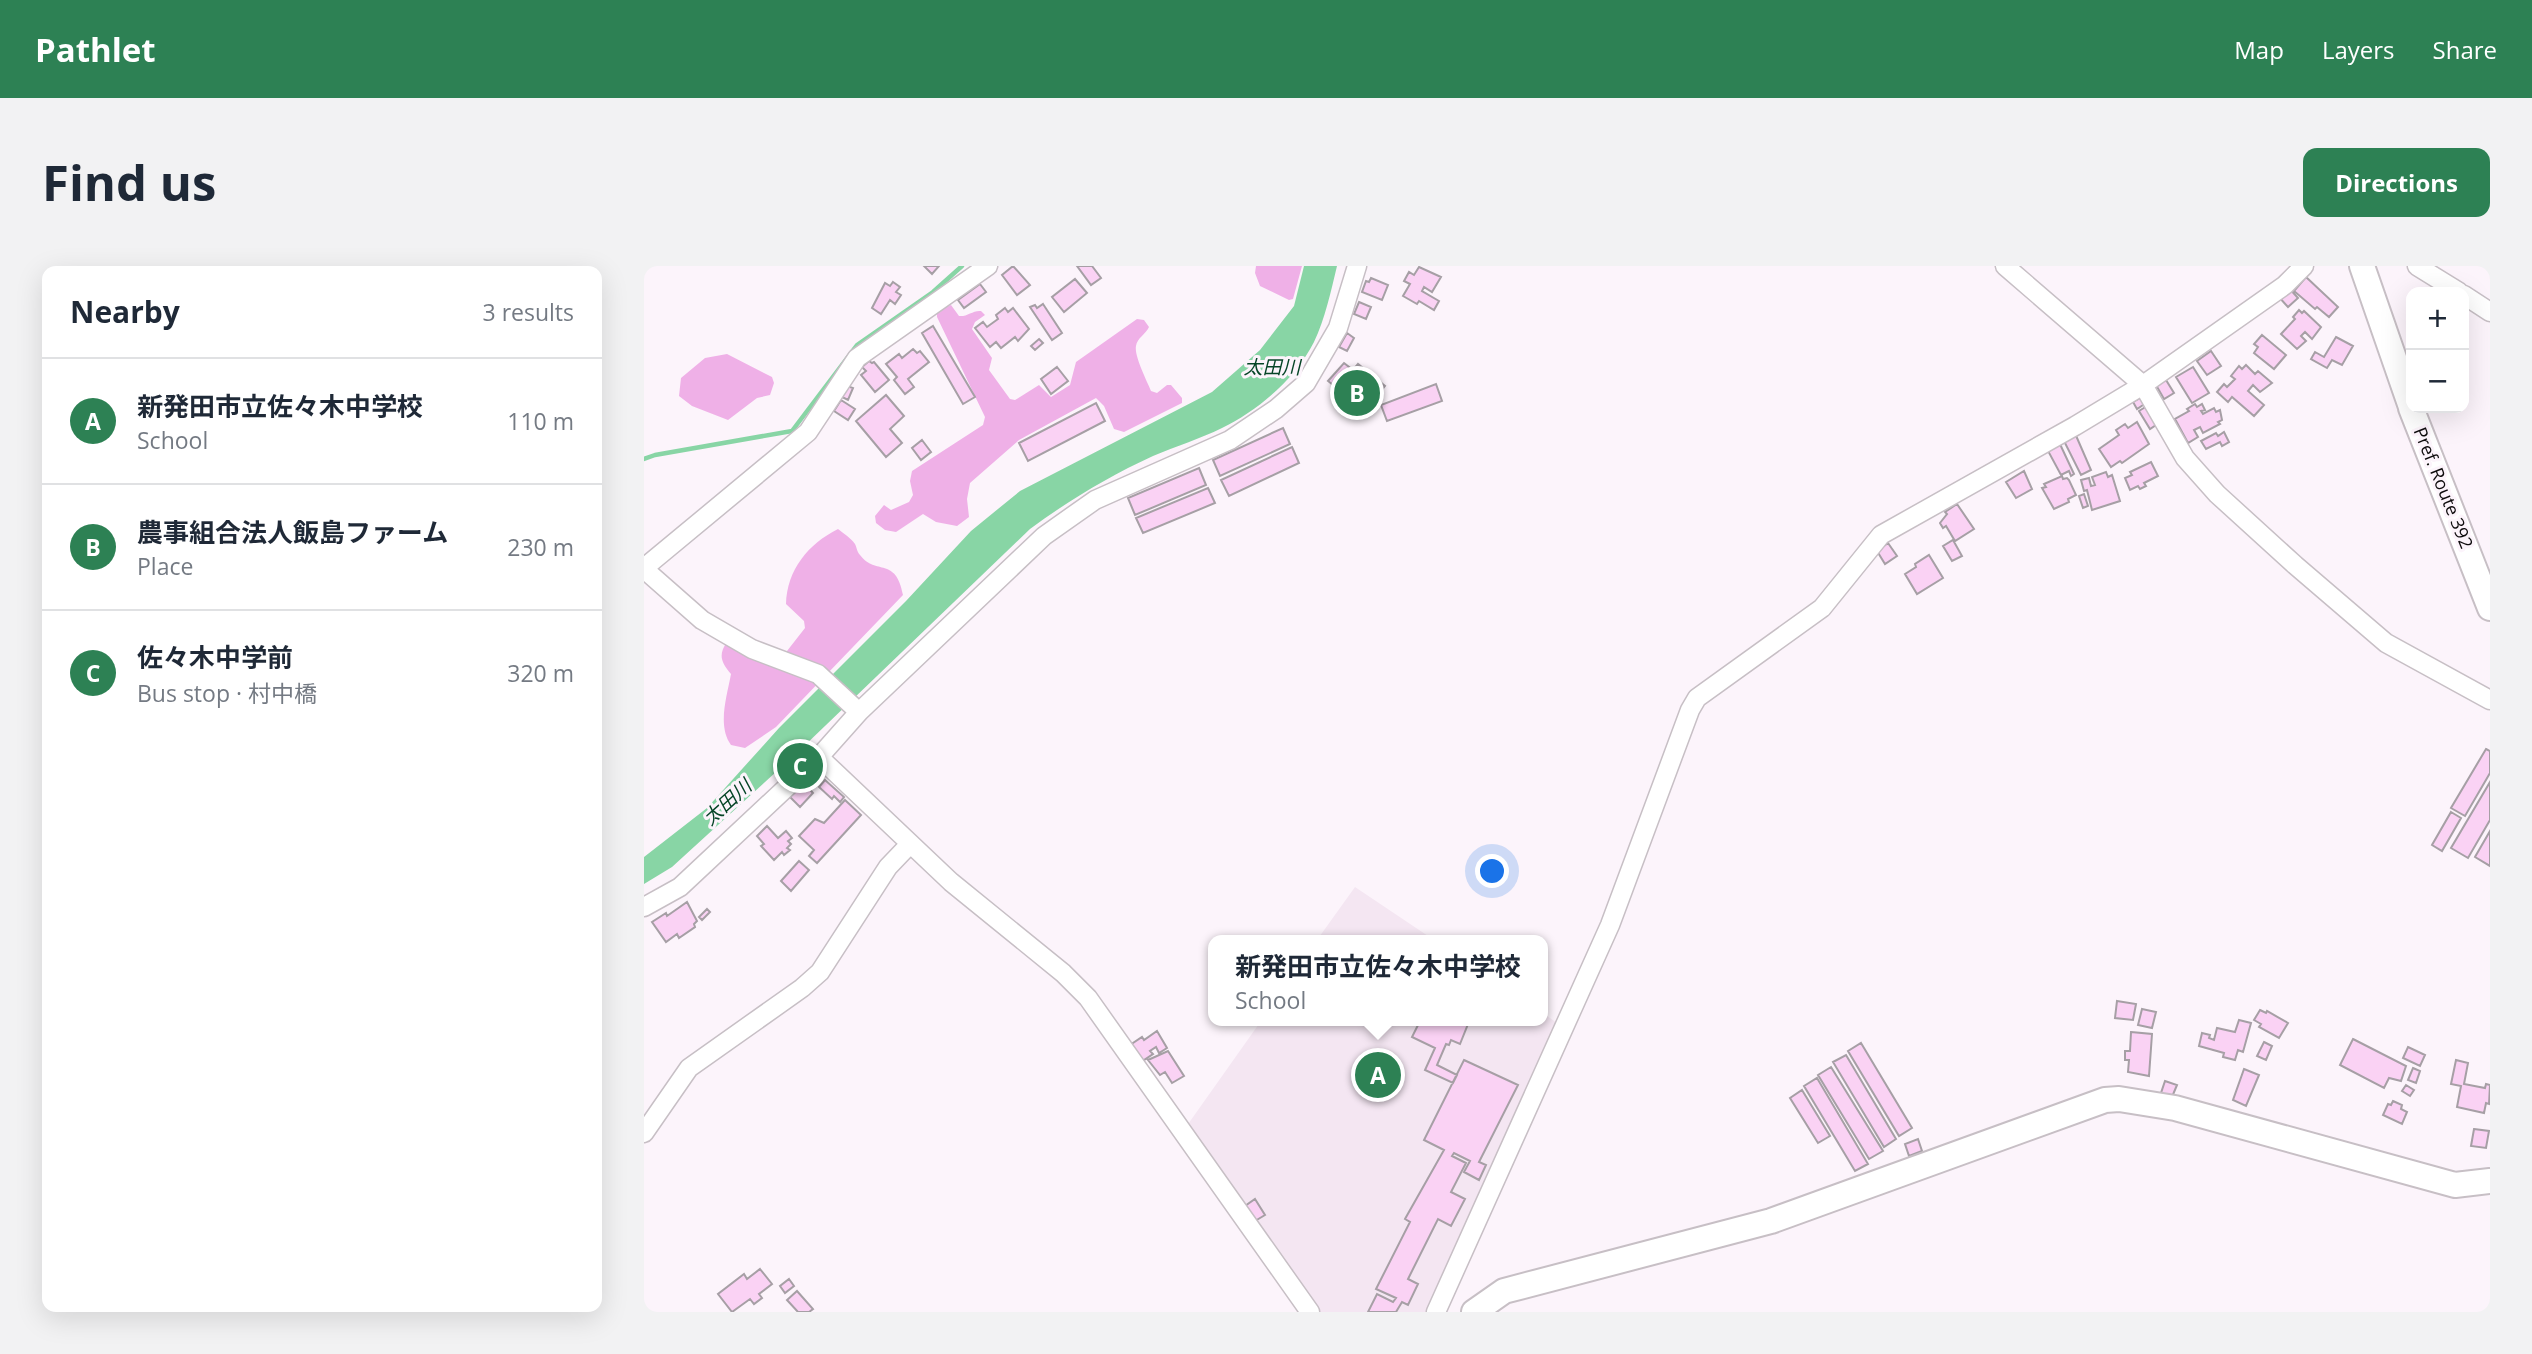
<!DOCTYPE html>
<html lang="en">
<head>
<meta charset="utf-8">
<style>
	:root { --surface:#fff; --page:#f2f2f3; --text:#1f2937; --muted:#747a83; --line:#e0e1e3; --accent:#2d8154 }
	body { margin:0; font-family:"Open Sans","Noto Sans JP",sans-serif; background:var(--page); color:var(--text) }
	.controls { position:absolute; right:21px; top:21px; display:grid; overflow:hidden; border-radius:14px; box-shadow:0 7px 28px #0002 }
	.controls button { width:63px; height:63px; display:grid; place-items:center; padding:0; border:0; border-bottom:2px solid var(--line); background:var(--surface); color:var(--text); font:35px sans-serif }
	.you { position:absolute; left:849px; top:606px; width:24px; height:24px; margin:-18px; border:5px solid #fff; border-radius:50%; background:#1a73e8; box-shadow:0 0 0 10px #1a73e833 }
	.badge { display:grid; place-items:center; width:46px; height:46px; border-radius:50%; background:var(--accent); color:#fff; font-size:23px; font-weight:700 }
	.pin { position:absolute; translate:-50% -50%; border:4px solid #fff; box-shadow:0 2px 7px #0006 }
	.popup { position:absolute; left:564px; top:669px; width:340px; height:91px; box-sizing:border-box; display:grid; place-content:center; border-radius:14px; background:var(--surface); filter:drop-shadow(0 2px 5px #0005); font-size:23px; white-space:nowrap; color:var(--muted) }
	.popup b { font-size:26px; color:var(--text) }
	.popup::after { content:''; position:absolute; left:50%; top:100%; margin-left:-14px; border:14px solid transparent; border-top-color:var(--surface) }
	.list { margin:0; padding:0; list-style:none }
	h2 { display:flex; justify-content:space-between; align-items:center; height:91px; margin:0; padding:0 28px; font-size:30px }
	h2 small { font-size:23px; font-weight:400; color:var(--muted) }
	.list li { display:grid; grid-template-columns:46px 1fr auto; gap:21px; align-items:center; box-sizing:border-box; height:126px; padding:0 28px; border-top:2px solid var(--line) }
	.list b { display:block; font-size:26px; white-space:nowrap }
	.list p { margin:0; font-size:23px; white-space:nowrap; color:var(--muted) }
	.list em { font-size:23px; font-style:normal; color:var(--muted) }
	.map { position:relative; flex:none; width:1846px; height:1046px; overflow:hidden; border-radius:14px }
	header { display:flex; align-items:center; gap:42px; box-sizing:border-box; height:98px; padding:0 35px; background:var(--accent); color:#fff }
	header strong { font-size:33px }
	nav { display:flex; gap:38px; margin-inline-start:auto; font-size:24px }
	.intro { display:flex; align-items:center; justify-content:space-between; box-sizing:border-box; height:168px; padding:0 42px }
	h1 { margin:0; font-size:49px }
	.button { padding:18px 32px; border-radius:14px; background:var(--accent); color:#fff; font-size:24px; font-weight:700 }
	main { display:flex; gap:42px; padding:0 42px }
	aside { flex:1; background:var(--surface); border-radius:14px; box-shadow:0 7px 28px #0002 }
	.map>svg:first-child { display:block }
	.built { fill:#f4e6f2 }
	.forest { fill:#efb0e7 }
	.water { fill:#88d5a5 }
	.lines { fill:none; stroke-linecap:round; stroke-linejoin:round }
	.stream { stroke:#88d5a5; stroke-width:4.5 }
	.building { fill:#fad2f4; stroke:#a69fa5; stroke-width:2 }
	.street-casing { stroke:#c7bfc5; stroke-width:21 }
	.secondary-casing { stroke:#c7bfc5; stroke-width:28 }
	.street { stroke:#fff; stroke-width:18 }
	.secondary { stroke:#fff; stroke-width:24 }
	.labels { text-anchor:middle; stroke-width:6; stroke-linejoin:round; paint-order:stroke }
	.street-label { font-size:18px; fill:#0e0c0d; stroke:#fcf4fb }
	.water-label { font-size:19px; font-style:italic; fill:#064527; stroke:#fcf4fb }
</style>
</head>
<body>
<header>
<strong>Pathlet</strong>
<nav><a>Map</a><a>Layers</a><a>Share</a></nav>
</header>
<div class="intro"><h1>Find us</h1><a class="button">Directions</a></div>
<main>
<aside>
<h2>Nearby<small>3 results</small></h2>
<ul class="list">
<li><span class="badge">A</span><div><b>新発田市立佐々木中学校</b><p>School</p></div><em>110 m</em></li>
<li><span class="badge">B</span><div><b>農事組合法人飯島ファーム</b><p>Place</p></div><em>230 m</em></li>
<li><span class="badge">C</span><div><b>佐々木中学前</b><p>Bus stop · 村中橋</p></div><em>320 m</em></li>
</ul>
</aside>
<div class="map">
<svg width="1846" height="1046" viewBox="0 0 1846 1046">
	<rect width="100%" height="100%" fill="#fcf4fb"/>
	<path class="built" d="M711 621 790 674H673Z
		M899 747 913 757 786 1046H671L542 861 617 755H898Z"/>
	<path class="forest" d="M612 0H658L649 33 645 34 616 20 611 7Z
		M307 39 315 50C323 51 329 44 337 45L341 49 331 56 328 63 348 92 345 104 366 133 371 134 395 119 407 131 426 119 432 96 493 53 500 54 505 61C502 68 493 72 492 80 490 90 503 115 507 125L513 127 523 119H527L538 132V137L480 166 470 163 460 140 452 132 375 174 326 217 323 233 325 251 313 260 292 256 279 248 252 266 241 264 232 257 231 250 240 239 247 244 265 236 269 229 266 215 268 205 339 159 341 151 293 51V45Z
		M83 88 128 111 130 117 126 129 113 132 84 154 48 140 35 130 37 112 61 92Z
		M194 263C199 267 207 272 211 278 213 282 213 286 216 289 232 310 252 290 259 329L132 461 101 482 87 479C73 460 83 430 87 408 77 396 74 389 83 376L131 396 143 385 161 362 160 355 142 338C143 304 164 278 194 263Z"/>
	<path class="water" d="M660 0H693C687 25 681 53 670 76 652 112 614 145 578 162 556 173 532 180 509 190 465 210 424 235 386 263L156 484 28 601 0 618V591L63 542 135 462 262 335 327 265 376 225 568 126 616 84 650 40Z"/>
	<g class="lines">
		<path class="stream" d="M0 193 11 189 148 165 213 79 289 26 318 0"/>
	</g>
	<path class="building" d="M280 0H295L288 8Z
		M369 0 386 19 373 29 358 9Z
		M433 0H448L457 12 447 19Z
		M775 1 797 11 788 26 780 21 778 25 795 35 790 44 775 35 773 38 759 30 766 18 760 15 765 6 770 9Z
		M1662 11 1694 41 1685 51 1673 41 1671 43 1650 25Z
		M727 12 744 19 738 34 718 26 722 15 725 16Z
		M431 13 443 27 420 46 408 31Z
		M249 16 256 21 252 26 257 29 251 38 246 34 237 48 228 42 241 17 246 20Z
		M336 18 342 26 320 42 314 34Z
		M1644 21 1654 32 1644 41 1634 30Z
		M715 36 727 41 722 53 710 48Z
		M399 38 418 67 408 74 386 41 391 39 393 42Z
		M361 42 364 46 369 42 385 63 374 75 371 71 357 82 352 76 346 81 331 62 339 56 343 61 354 53 352 49Z
		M1655 44 1658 47 1660 45 1677 61 1668 73 1661 66 1657 70 1662 75 1653 83 1637 68 1651 53 1649 51Z
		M289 60 331 131 319 138 278 67Z
		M703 67 710 72 703 85 695 81Z
		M1618 69 1642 89 1630 103 1610 87 1614 81 1610 78Z
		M1692 71 1709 80 1698 99 1688 94 1683 102 1667 93 1671 86 1680 91Z
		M395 73 399 77 391 84 387 80Z
		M269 83 273 87 276 85 285 96 264 113 270 121 261 128 250 114 253 111 242 98 255 88 258 92Z
		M1567 85 1577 100 1563 109 1553 95Z
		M225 95 228 97 230 96 245 114 231 126 217 109 222 105 218 101Z
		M700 97 709 104 714 98 741 120 715 152 689 130 694 123 684 115Z
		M1602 99 1611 108 1614 105 1628 117 1616 126 1609 119 1604 125 1620 139 1610 150 1588 131 1584 136 1573 126 1580 118 1583 121 1591 113 1587 110 1595 100 1598 103Z
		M413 101 424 115 407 128 397 113Z
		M1549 101 1565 127 1548 137 1532 111Z
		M1522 114 1530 127 1520 133 1512 119Z
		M792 118 798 135 743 155 737 139Z
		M203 120 209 122 204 134 198 131Z
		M242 129 260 150 246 163 258 177 242 191 212 155Z
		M1498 131 1502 137 1493 143 1489 136Z
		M197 134 211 143 204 154 190 145Z
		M452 137 461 155 384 195 375 177Z
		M1551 138 1553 141 1558 138 1561 144 1557 145 1559 148 1570 142 1572 146 1576 144 1578 154 1574 156 1576 158 1559 167 1556 161 1550 164 1554 171 1544 177 1531 153 1545 145 1543 143Z
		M1503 140 1515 157 1506 163 1495 145Z
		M1493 156 1505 178 1478 197 1476 195 1467 201 1455 183 1475 169 1472 164 1481 158 1484 162Z
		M639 162 646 178 576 210 569 194Z
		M1430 165 1447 204 1437 209 1418 171Z
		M1580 166 1585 176 1578 180 1576 176 1562 183 1557 175 1572 167 1574 170Z
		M278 174 287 186 277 194 268 182Z
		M1415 176 1430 208 1427 210 1425 205 1417 209 1403 183Z
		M648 181 655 197 585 230 577 214Z
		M1507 196 1514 210 1500 217 1502 220 1496 223 1494 220 1486 224 1481 212 1488 209 1486 206Z
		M555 202 562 219 491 249 484 232Z
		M1380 205 1388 223 1372 232 1362 216Z
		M1462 206 1464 211 1468 209 1476 235 1448 244 1443 224 1440 225 1437 214 1445 212 1447 220 1451 219 1448 211Z
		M1418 210 1419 213 1423 212 1425 214 1432 229 1424 233 1425 236 1410 243 1398 222 1402 221 1400 218Z
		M564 222 571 237 499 267 492 252Z
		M1440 228 1444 240 1439 242 1435 230Z
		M1313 238 1330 263 1311 275 1302 260 1299 262 1296 257 1303 248 1301 246Z
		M1309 274 1318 290 1308 295 1299 280Z
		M1244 277 1253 290 1241 298 1233 285Z
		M1285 289 1299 312 1273 328 1261 308 1272 301 1271 298Z
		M1842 483 1846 485V507L1821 550 1807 542Z
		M181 514 200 531 196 536 190 530 188 533 175 521Z
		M1846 516V554L1824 592 1807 582Z
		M160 517 169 527 156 541 146 531Z
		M201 534 217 549 173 597 165 590 170 584 155 570 171 553 180 557Z
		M1807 546 1817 552 1798 585 1788 579Z
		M123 560 134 572 142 565 148 572 144 575 147 578 143 582 146 584 140 589 138 586 130 594 117 580 120 578 113 570Z
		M1846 565V600L1831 591Z
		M155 595 165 604 147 625 137 615Z
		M43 636 53 655 50 658 51 661 35 672 33 668 22 676 8 656 22 647 23 650Z
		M63 643 66 646 58 654 55 651Z
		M1473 735 1492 738 1489 754 1471 752Z
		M1498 743 1512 746 1508 762 1494 759Z
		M1616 744 1622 747 1623 745 1644 757 1635 772 1615 761 1617 758 1610 754Z
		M1595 754 1607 757 1599 786 1594 784 1591 794 1579 791 1580 787 1555 780 1558 767 1566 769 1565 772 1570 774 1573 762 1591 766Z
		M776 755H816L824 758 816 778 807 774 805 779 802 778 793 799 813 809 809 817 781 804 791 782 768 771Z
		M513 765 523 782 515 787 512 781 506 785 509 788 497 796 486 779 498 771 500 774Z
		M1487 766 1508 768 1505 810 1484 806 1485 794H1481V785H1486Z
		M1709 773 1762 800 1757 815 1745 812 1740 822 1696 799Z
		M1620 776 1628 780 1622 794 1613 790Z
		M1217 777 1268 862 1255 870 1204 785Z
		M1764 781 1781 789 1776 800 1759 792Z
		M524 785 540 810 528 817 521 806 516 809 504 794Z
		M1202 789 1252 873 1240 881 1189 796Z
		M820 794 874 819 835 896 842 899 835 914 820 906 826 895 810 887 808 890 822 897 807 926 821 933 807 960 794 953 764 1013 774 1018 764 1039 758 1036 752 1046H724L733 1028 749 1036 752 1032 732 1023 766 956 761 953 800 884 780 874Z
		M1812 794 1824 797 1820 818 1841 822 1842 818 1846 819 1845 838 1842 837 1840 847 1813 841 1817 820 1807 818Z
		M1187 801 1239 885 1225 893 1174 809Z
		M1769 802 1776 805 1772 817 1764 814Z
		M1600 803 1615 809 1602 840 1589 834Z
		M1173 812 1224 898 1211 905 1160 820Z
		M1521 815 1533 819 1528 831 1517 827Z
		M1762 819 1770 824 1766 830 1758 825Z
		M1158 824 1186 870 1174 877 1146 832Z
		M1749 835 1758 839 1757 843 1763 846 1758 858 1739 849 1744 838 1747 839Z
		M1830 863 1845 865 1842 882 1827 880Z
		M1274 873 1278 885 1265 890 1261 878Z
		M611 933 621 949 611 955 601 940Z
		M116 1003 128 1018 115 1028 118 1032 110 1038 106 1033 88 1046 74 1028 100 1008 103 1013Z
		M145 1013 150 1020 141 1027 136 1020Z
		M153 1025 169 1043 165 1046H154L143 1034Z"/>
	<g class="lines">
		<defs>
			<path id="street" d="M1361 0 1499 119 1541 192 1573 228 1651 299 1742 377 1846 434
				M1773 0 1815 26
				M1820 29 1846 46
				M0 302 164 166 213 92 344 0
				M0 303 58 354 108 383 174 408 215 446
				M175 491 307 616 419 707 444 732 666 1046
				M0 641 36 621 175 491 215 446 400 270 451 234 586 174 632 143 662 117 694 62 713 0
				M0 867 45 802 158 722 176 706 244 601 266 578
				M792 1046 966 659 1046 444 1053 432 1178 342 1237 269 1431 160 1499 119 1641 19 1660 0"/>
			<path id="secondary" d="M1718 0 1767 141
				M1767 142 1846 342
				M830 1046 860 1025 1127 955 1461 834 1475 833 1531 842 1811 919 1846 915"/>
		</defs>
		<use href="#street" class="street-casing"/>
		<use href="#secondary" class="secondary-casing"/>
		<use href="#street" class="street"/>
		<use href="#secondary" class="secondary"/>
	</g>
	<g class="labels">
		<g class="street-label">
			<text transform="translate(1799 222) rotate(68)" y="6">Pref. Route 392</text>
		</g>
		<g class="water-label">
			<text x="628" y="108">太田川</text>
			<text transform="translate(83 536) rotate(-42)" y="7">太田川</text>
		</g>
	</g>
</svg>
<div class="controls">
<button>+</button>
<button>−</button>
</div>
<div class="you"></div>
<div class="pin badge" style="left:734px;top:809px">A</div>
<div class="popup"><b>新発田市立佐々木中学校</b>School</div>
<div class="pin badge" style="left:713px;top:127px">B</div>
<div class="pin badge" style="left:156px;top:500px">C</div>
</div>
</main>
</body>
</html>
